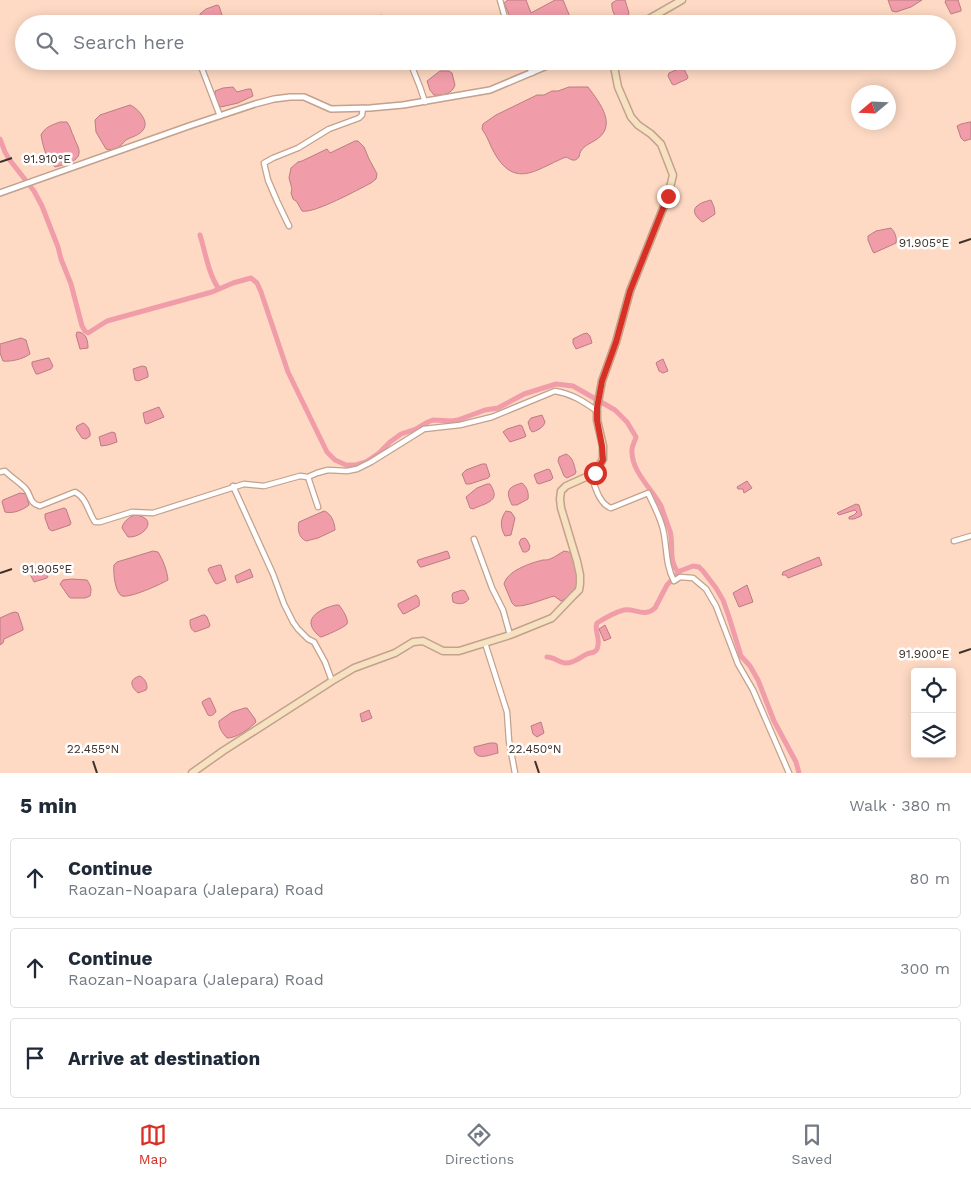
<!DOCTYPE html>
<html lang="en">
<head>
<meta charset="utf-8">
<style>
	:root { --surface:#fff; --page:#f6f6f7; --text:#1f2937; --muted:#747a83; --line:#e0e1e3; --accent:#d93025 }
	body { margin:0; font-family:"Work Sans",sans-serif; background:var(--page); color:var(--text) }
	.controls { position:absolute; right:15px; bottom:15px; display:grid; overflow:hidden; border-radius:5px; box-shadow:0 2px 12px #0003 }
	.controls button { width:45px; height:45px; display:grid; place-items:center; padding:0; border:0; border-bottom:1px solid var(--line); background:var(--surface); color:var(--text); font:25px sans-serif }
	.compass { position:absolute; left:851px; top:85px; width:45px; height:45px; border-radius:50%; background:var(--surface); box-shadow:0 2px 12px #0003; rotate:251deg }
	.stop { position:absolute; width:15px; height:15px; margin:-11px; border:4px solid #d93025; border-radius:50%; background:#fff }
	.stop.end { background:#d93025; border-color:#fff; box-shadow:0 1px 5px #0008 }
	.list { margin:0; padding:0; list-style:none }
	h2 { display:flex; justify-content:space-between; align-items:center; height:65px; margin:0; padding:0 20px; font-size:21px }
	h2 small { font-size:16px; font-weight:400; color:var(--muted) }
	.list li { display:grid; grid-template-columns:32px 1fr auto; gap:15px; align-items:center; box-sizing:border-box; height:80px; margin:0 10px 10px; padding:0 10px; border:1px solid var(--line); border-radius:5px }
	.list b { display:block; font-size:19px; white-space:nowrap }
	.list p { margin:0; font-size:16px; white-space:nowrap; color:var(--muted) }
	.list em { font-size:16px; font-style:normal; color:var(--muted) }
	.icon { flex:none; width:28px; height:28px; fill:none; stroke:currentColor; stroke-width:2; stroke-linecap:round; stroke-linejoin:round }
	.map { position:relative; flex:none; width:971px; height:773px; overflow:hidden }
	.search { position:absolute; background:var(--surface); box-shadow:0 2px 12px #0003; left:15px; right:15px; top:15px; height:55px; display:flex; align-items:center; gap:12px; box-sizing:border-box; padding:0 18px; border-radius:28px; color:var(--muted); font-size:19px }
	.sheet { height:335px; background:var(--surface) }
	nav { display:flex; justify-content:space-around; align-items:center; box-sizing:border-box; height:70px; border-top:1px solid var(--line); background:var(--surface); font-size:14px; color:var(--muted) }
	nav a { display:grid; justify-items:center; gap:2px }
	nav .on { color:var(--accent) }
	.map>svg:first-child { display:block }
	.water { fill:#f19da9; stroke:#bb7c82 }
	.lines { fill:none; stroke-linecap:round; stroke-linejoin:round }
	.canal { stroke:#f19da9; stroke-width:5 }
	.minor-casing { stroke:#c3a18c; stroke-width:7 }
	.tertiary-casing { stroke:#c3a18c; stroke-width:8 }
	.secondary-casing { stroke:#c3a18c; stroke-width:9 }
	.minor { stroke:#fff; stroke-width:4.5 }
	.tertiary { stroke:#fff; stroke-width:5 }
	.secondary { stroke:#f6e2c0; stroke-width:6 }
	.route { stroke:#d93025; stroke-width:6 }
	.ticks { fill:none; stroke:#3e3028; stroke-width:2 }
	.ticks-label { font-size:12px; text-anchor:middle; fill:#3e3028; stroke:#fff; stroke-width:5; stroke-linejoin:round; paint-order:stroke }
</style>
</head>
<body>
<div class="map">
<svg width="971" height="773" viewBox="0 0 971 773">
	<rect width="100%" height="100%" fill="#fedac4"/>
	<path class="water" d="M508 0H526L531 13 555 0H563L573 24H513L505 5 504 3Z
		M617 0H625L629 13 628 15 618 19C614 16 611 8 612 3Z
		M888 0H922L911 7 896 12 892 11Z
		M946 0H958L961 9V11L951 14 945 2Z
		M217 5 219 6 225 24H202L200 16V14L206 9Z
		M382 15 386 24H359L364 20Z
		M683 67 688 77 687 79 674 85 672 84 668 76 669 73Z
		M440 71H449L452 73 455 85C452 94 443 96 434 95L430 90 427 81Z
		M233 87 237 92 248 89H251L253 96 238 103 221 107C217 104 215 97 215 91L223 88Z
		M569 87H588C600 103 619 127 594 141 587 145 580 148 579 157 574 163 571 159 566 157 538 168 516 190 495 154 490 146 488 137 482 129L483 124 496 115 537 95H544L552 91H558Z
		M130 105C138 108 150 122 143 130 140 135 131 137 126 140 123 143 121 146 117 148 113 150 109 150 106 149L96 132 95 120 100 115Z
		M60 122H67C71 127 71 132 74 137 75 142 80 148 79 153 79 162 62 165 55 167 46 159 43 146 41 135 45 127 52 125 60 122Z
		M970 122H971V139L964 141 961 138 957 126 961 124Z
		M355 141H358L364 147 369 159 375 170 377 174 376 179 371 183C359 189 314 214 302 211L297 202 293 199 291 193 292 189 289 178 291 168 298 162 302 161 327 149 330 153Z
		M711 200 714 207 715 214 703 222 701 221C687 209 698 203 711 200Z
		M891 228C895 232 897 238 896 243L874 253 873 252 868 240V236L876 231Z
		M77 332C86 332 88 340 88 348L80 349 76 335Z
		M587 333 590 336 592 343 576 349 573 343V339L583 334Z
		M21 338 26 340 30 354C23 359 11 362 3 361L0 353V344Z
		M48 358H49L53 366 51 369 38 374H36L32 365V362Z
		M663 359 668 371 663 373 659 371 656 363 657 362Z
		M142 366 146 367 148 374V377L138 381 135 380 133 369Z
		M159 407 164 417 147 424 145 423 143 413Z
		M542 415 545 422C544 427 537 431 532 432L530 429 528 422 531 418Z
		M83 423C87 424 91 431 90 436L86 439 82 438 76 429 77 426Z
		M520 425 522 426 526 436 525 437 510 442 503 432 507 429Z
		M112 432 115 433 117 442 108 445 101 446 99 437Z
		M566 454C573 457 574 465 576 472L575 474 567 478 564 476 558 461 559 457Z
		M482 464H486L490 476 488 478 470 484H466L462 474 466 470Z
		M548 469 550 470 553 478 551 480 539 484 537 483 534 475 535 474Z
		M747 481 752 488 744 493 743 489H738L737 487Z
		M522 483C527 487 529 493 528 499L517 505H512C505 491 508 487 522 483Z
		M487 484H490C492 487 495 493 494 496 493 503 478 506 473 509L470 508 466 497 477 488Z
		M20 493 26 494 29 505C23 510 13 514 5 512L2 502 3 500Z
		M856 504 859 505 862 515 861 516 854 519H849V517L854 515 857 512 855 510 839 515 837 513Z
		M64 508 66 509 71 523 70 525 52 531 49 529 45 518V514Z
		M324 511C331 513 335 523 335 530L318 538 306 541C299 538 297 529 299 522Z
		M506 511 511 512 515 518 511 535 505 536C500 527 500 519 506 511Z
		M135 515C160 518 144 538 128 537L122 528C123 522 129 517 135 515Z
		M525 538 527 540 530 546 529 550 526 552H523L519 543 521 539Z
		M153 551 158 552C163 560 167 570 168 580 161 584 131 598 122 596 115 593 113 572 114 565L117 562Z
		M447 551 448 552 450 558 422 567H420L417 562 418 560Z
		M564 551C567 552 569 551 571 554 575 560 578 576 577 583 576 591 568 598 561 601L554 596C543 599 526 607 515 606L512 603 504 584C507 571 530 563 543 560 545 560 548 560 550 559 555 557 559 554 564 551Z
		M819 557 822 565 788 578 786 575H782L783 572Z
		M42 565 44 566 48 576 47 578 34 582 30 574V571Z
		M219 565H221L226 580 217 584 215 583 208 570 209 568Z
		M250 569 253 577 237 583 235 576Z
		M72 579 87 580C91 586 92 589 90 596L85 598H71L69 597 60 584 63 580Z
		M747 585 753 602 739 607 733 593Z
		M462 590 465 591 469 599C465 604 459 605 453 602L452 595 453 593Z
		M416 595C419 597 420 602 419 606L406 613 403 614 398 606V604Z
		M336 605H339C342 609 349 619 347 624 345 627 325 636 321 637 320 637 319 636 318 635 315 632 312 629 311 624 310 613 327 607 336 605Z
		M15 612 18 613 23 628V630L4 639 3 643 0 645V618L11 613Z
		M203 615H205L207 617 210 625 209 627 195 632C190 629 190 625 190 620Z
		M605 625 611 638 604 641 599 629Z
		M140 676C145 679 147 683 147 688L146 690 138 693C130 686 129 679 140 676Z
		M209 698H210L216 711C215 714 211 717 208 715L202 703 203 701Z
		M245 708H247L255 719 256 722C249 729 237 738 227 738 223 734 218 727 219 721L232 712Z
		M369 710 372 718 362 722 360 714Z
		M541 722 544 733 537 737 533 734 531 726Z
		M490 743H495L497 744 498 753C489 755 474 762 474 747Z"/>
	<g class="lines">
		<path class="canal" d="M0 139 5 152 9 159 34 191 42 206 58 247 61 259 71 284 82 326 85 331 88 333 107 321 212 292 233 283 251 278 257 283 261 292 288 372 327 452 335 460 346 465H356L366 462 379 453 390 442 401 434 416 429 428 422 433 420 452 421 458 420 485 410 498 408 524 394 556 384 573 386 615 410 627 422 636 437C635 442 631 446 632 452 632 472 652 489 661 506 664 514 667 523 670 531 674 546 668 560 678 572
			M200 235C205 251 209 276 219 289
			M547 657C554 657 558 662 565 663 574 664 580 657 587 654 589 653 592 653 594 652 598 650 597 649 598 645 600 637 594 631 597 623 605 618 615 612 624 610 635 608 644 618 655 608L667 585 680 571 693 566 699 567 703 571 716 588 723 600 729 617 741 656 750 666 758 680 774 721 796 762 799 773"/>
		<defs>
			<path id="minor" d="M500 0 505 18 508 24
				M199 61 220 116
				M527 61 532 73
				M410 62 420 87 425 102
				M289 226 277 201 268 180 264 163 273 158 298 148 329 129 359 118 362 115 363 108
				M0 472 5 471C11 477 19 482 25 488 32 495 28 503 40 506L75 492C87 498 88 512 95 522H100L132 512 153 513 244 484 264 486 300 476 308 477
				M591 475C595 486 599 504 611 508L648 493C654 506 662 520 664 534 667 551 666 566 674 581L680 577 693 578 706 589 716 606 738 664 753 690 789 773
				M233 486 273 574 284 604 293 622 298 629 308 639 314 642 325 662 332 681
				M318 507 308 477 317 473 328 470 347 471 357 469 371 462 424 429 460 425 492 417 555 391C572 394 583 401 597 411
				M474 539 492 588 503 610 510 635
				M954 541 971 536
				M485 643 507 712 509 741 515 773"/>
			<path id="tertiary" d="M0 193 189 126 255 104 274 99 290 97H304L331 109 370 108 403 105 490 90 559 61"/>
			<path id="secondary" d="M640 24 682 0
				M597 408 602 381 616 342 630 291 668 196 673 175 661 144 651 134 638 125 631 117 618 87 613 61
				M192 773 223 751 332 681 354 668 395 653 413 642 423 641 443 651H459L510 635 552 618 574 595 579 590 580 584V575L577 561 561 508 560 499 561 491 566 486 595 473 603 459V446L597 420V411"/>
		</defs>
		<use href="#minor" class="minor-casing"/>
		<use href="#tertiary" class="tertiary-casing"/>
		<use href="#secondary" class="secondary-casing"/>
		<use href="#minor" class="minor"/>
		<use href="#tertiary" class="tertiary"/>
		<use href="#secondary" class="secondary"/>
	</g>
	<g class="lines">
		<path class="route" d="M595 473 603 460 602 446 597 420V408L602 381 616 342 630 291 668 196"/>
	</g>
	<path class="ticks" d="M0 162 12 158M959 243 971 239M0 573 12 569M959 653 971 649M93 761 97 773M535 761 539 773"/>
	<g class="ticks-label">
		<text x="47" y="163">91.910°E</text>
		<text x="924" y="247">91.905°E</text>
		<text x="47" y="573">91.905°E</text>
		<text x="924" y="658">91.900°E</text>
		<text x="93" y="753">22.455°N</text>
		<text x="535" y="753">22.450°N</text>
	</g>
</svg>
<div class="controls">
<button><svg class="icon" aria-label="locate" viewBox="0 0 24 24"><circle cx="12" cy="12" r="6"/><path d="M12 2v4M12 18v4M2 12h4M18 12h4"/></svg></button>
<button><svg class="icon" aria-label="layers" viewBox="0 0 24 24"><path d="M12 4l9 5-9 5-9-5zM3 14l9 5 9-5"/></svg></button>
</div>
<svg class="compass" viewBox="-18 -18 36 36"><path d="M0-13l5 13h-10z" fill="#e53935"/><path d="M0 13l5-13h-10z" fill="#747a83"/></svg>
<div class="stop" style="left:595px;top:473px"></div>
<div class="stop end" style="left:668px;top:196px"></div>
<div class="search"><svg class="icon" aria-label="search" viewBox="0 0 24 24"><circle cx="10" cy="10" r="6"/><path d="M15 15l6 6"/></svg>Search here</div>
</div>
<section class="sheet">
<h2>5 min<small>Walk · 380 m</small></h2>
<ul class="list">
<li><svg class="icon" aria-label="ahead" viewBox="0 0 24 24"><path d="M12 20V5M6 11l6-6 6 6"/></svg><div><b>Continue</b><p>Raozan-Noapara (Jalepara) Road</p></div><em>80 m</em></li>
<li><svg class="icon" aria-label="ahead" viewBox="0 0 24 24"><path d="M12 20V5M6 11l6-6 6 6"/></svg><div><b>Continue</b><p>Raozan-Noapara (Jalepara) Road</p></div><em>300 m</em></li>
<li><svg class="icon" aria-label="arrive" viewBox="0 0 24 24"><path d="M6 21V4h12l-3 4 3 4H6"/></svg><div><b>Arrive at destination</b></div></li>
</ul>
</section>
<nav>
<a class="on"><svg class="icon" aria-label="map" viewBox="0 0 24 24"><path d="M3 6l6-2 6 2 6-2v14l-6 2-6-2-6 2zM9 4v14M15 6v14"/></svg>Map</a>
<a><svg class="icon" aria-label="directions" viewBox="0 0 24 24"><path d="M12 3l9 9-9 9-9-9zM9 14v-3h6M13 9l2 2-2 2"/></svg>Directions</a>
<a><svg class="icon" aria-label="saved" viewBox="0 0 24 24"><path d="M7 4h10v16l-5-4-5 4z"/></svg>Saved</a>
</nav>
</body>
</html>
